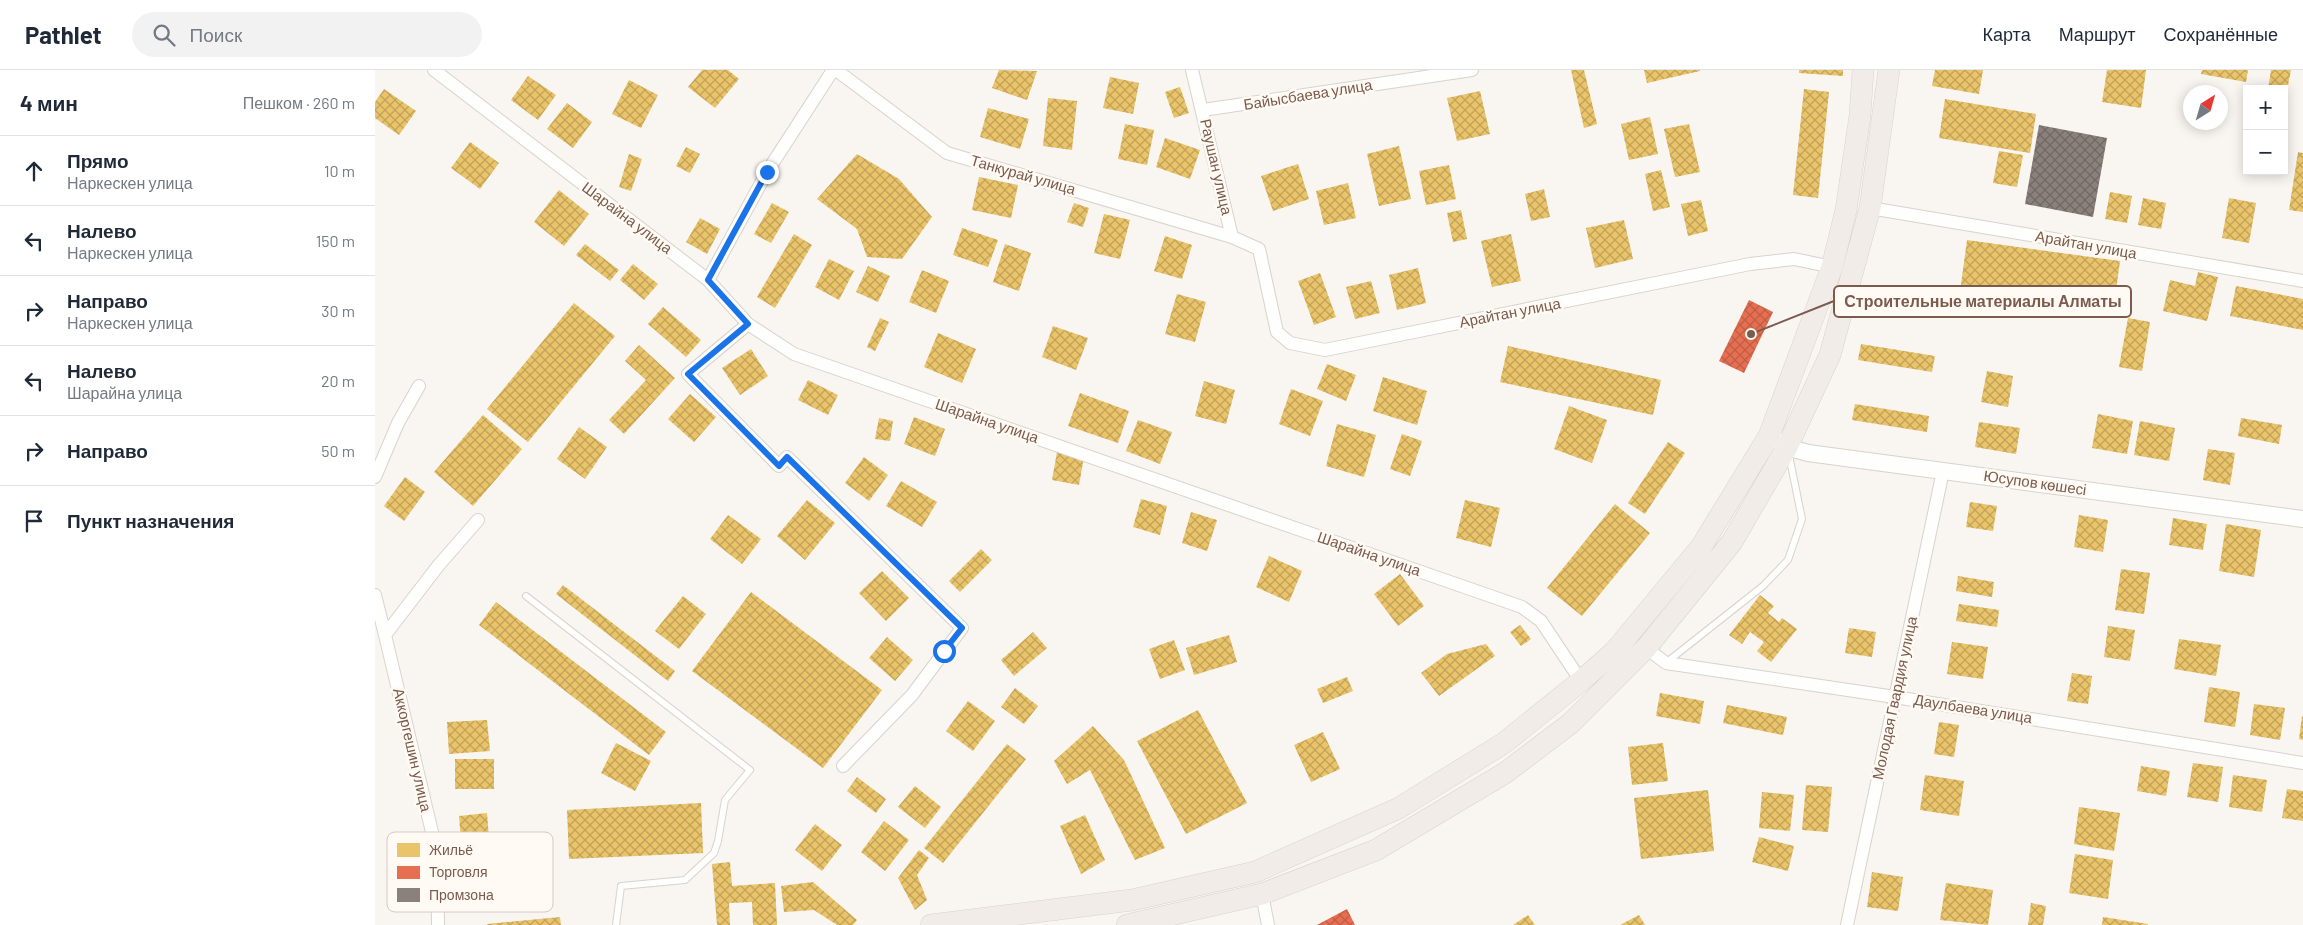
<!DOCTYPE html>
<html lang="ru">
<head>
<meta charset="utf-8">
<style>
	:root { --surface:#fff; --page:#f2f2f3; --text:#1f2937; --muted:#747a83; --line:#e0e1e3 }
	body { margin:0; font-family:Barlow,sans-serif; background:var(--page); color:var(--text) }
	.controls { position:absolute; right:15px; top:15px; display:grid; overflow:hidden; border-radius:0px; box-shadow:0 2px 12px #0003 }
	.controls button { width:45px; height:45px; display:grid; place-items:center; padding:0; border:0; border-bottom:1px solid var(--line); background:var(--surface); color:var(--text); font:25px sans-serif }
	.compass { position:absolute; left:1808px; top:15px; width:45px; height:45px; border-radius:50%; background:var(--surface); box-shadow:0 2px 12px #0003; rotate:37deg }
	.stop { position:absolute; width:15px; height:15px; margin:-11px; border:4px solid #1a73e8; border-radius:50%; background:#fff }
	.stop.end { background:#1a73e8; border-color:#fff; box-shadow:0 1px 5px #0008 }
	.list { margin:0; padding:0; list-style:none }
	h2 { display:flex; justify-content:space-between; align-items:center; height:65px; margin:0; padding:0 20px; font-size:21px }
	h2 small { font-size:16px; font-weight:400; color:var(--muted) }
	.list li { display:grid; grid-template-columns:32px 1fr auto; gap:15px; align-items:center; box-sizing:border-box; height:70px; padding:0 20px; border-top:1px solid var(--line) }
	.list b { display:block; font-size:19px; white-space:nowrap }
	.list p { margin:0; font-size:16px; white-space:nowrap; color:var(--muted) }
	.list em { font-size:16px; font-style:normal; color:var(--muted) }
	.icon { flex:none; width:28px; height:28px; fill:none; stroke:currentColor; stroke-width:2; stroke-linecap:round; stroke-linejoin:round }
	.map { position:relative; flex:none; width:1928px; height:855px; overflow:hidden }
	header { display:flex; align-items:center; gap:30px; box-sizing:border-box; height:70px; padding:0 25px; background:var(--surface); border-bottom:1px solid var(--line) }
	header strong { font-size:24px }
	nav { display:flex; gap:28px; margin-inline-start:auto; font-size:18px }
	.search { width:350px; height:45px; background:var(--page); display:flex; align-items:center; gap:12px; box-sizing:border-box; padding:0 18px; border-radius:28px; color:var(--muted); font-size:19px }
	main { display:flex }
	aside { flex:1; background:var(--surface) }
	.map>svg:first-child { display:block }
	.homes { fill:url(#homes-cross-hatch) }
	.shops { fill:url(#shops-cross-hatch) }
	.industry { fill:url(#industry-cross-hatch) }
	.lines { fill:none; stroke-linecap:round; stroke-linejoin:round }
	.service-casing { stroke:#d9d2ce; stroke-width:8 }
	.minor-casing { stroke:#d9d2ce; stroke-width:14 }
	.tertiary-casing { stroke:#d9d2ce; stroke-width:18 }
	.trunk-casing { stroke:#dad1cc; stroke-width:22 }
	.service { stroke:#fefefd; stroke-width:6 }
	.minor { stroke:#fefefd; stroke-width:12 }
	.tertiary { stroke:#fefefd; stroke-width:16 }
	.trunk { stroke:#f2ece8; stroke-width:21 }
	.route { stroke:#1a73e8; stroke-width:6 }
	.labels { text-anchor:middle; stroke-width:5; stroke-linejoin:round; paint-order:stroke }
	.street-label { font-size:15px; fill:#7a5b4d; stroke:#fffaf3 }
	.key { fill:#fffaf3; stroke:#d7cac1; stroke-width:1 }
	.key-label { font-size:14px; fill:#7a5b4d }
	.leader { fill:none; stroke:#7a5b4d; stroke-width:2 }
	.callout-dot { fill:#7a5b4d; stroke:#fffaf3; stroke-width:2 }
	.callout { fill:#fffaf3; stroke:#7a5b4d; stroke-width:2 }
	.callout-label { font-size:16px; text-anchor:middle; font-weight:bold; fill:#7a5b4d }
</style>
</head>
<body>
<header>
<strong>Pathlet</strong>
<div class="search"><svg class="icon" aria-label="search" viewBox="0 0 24 24"><circle cx="10" cy="10" r="6"/><path d="M15 15l6 6"/></svg>Поиск</div>
<nav><a>Карта</a><a>Маршрут</a><a>Сохранённые</a></nav>
</header>
<main>
<aside>
<h2>4 мин<small>Пешком · 260 m</small></h2>
<ul class="list">
<li><svg class="icon" aria-label="ahead" viewBox="0 0 24 24"><path d="M12 20V5M6 11l6-6 6 6"/></svg><div><b>Прямо</b><p>Наркескен улица</p></div><em>10 m</em></li>
<li><svg class="icon" aria-label="left" viewBox="0 0 24 24"><path d="M17 20v-9H6M10 6l-5 5 5 5"/></svg><div><b>Налево</b><p>Наркескен улица</p></div><em>150 m</em></li>
<li><svg class="icon" aria-label="right" viewBox="0 0 24 24"><path d="M7 20v-9h11M14 6l5 5-5 5"/></svg><div><b>Направо</b><p>Наркескен улица</p></div><em>30 m</em></li>
<li><svg class="icon" aria-label="left" viewBox="0 0 24 24"><path d="M17 20v-9H6M10 6l-5 5 5 5"/></svg><div><b>Налево</b><p>Шарайна улица</p></div><em>20 m</em></li>
<li><svg class="icon" aria-label="right" viewBox="0 0 24 24"><path d="M7 20v-9h11M14 6l5 5-5 5"/></svg><div><b>Направо</b></div><em>50 m</em></li>
<li><svg class="icon" aria-label="arrive" viewBox="0 0 24 24"><path d="M6 21V4h12l-3 4 3 4H6"/></svg><div><b>Пункт назначения</b></div></li>
</ul>
</aside>
<div class="map">
<svg width="1928" height="855" viewBox="0 0 1928 855">
	<defs>
		<pattern id="homes-cross-hatch" width="8" height="8" patternUnits="userSpaceOnUse" patternTransform="scale(1.25)"><rect width="8" height="8" fill="#e9c46a"/><path d="M0 0l8 8M0 8l8-8" fill="none" stroke="#c2a259"/></pattern>
		<pattern id="shops-cross-hatch" width="8" height="8" patternUnits="userSpaceOnUse" patternTransform="scale(1.25)"><rect width="8" height="8" fill="#e76f51"/><path d="M0 0l8 8M0 8l8-8" fill="none" stroke="#c05e45"/></pattern>
		<pattern id="industry-cross-hatch" width="8" height="8" patternUnits="userSpaceOnUse" patternTransform="scale(1.25)"><rect width="8" height="8" fill="#8a817c"/><path d="M0 0l8 8M0 8l8-8" fill="none" stroke="#716863"/></pattern>
	</defs>
	<rect width="100%" height="100%" fill="#f9f5f0"/>
	<path class="homes" d="M327 0H353L364 9 340 38 313 17Z
		M624 0 662 1 652 30 617 18Z
		M1196 0H1209L1222 54 1209 58Z
		M1269 0H1325V1L1272 13Z
		M1424 0H1468V6L1424 3Z
		M1560 0H1608L1604 24 1557 16Z
		M1732 0H1771L1766 38 1727 32Z
		M1827 0H1873L1871 12 1826 4Z
		M1896 0H1916L1910 31 1909 19H1893Z
		M153 6 181 25 163 50 136 30Z
		M735 7 764 13 758 44 728 38Z
		M254 10 283 25 266 58 237 44Z
		M805 17 814 43 799 48 790 22Z
		M9 19 41 41 24 65 0 48V32Z
		M1429 19 1454 22 1443 128 1418 125Z
		M1105 21 1115 64 1082 71 1072 28Z
		M673 28 702 31 697 80 668 76Z
		M1570 29 1661 44 1655 83 1564 68Z
		M192 33 217 52 198 78 172 59Z
		M613 38 654 49 645 79 605 67Z
		M1275 47 1283 84 1254 90 1246 54Z
		M750 54 779 60 772 95 743 89Z
		M1314 54 1325 102 1300 107 1289 59Z
		M790 68 825 80 815 109 781 97Z
		M95 72 124 93 105 119 76 98Z
		M1024 76 1036 129 1004 136 992 84Z
		M311 77 325 84 315 103 301 96Z
		M1624 81 1648 85 1642 117 1618 113Z
		M1923 82 1928 83V142L1914 140Z
		M254 84 267 89 256 121 244 117Z
		M482 84 524 109 557 147 527 189 492 187 482 159 442 129Z
		M923 94 934 129 898 141 886 106Z
		M1074 95 1081 129 1051 135 1044 101Z
		M1286 100 1295 137 1278 141 1270 104Z
		M604 107 643 115 636 148 597 140Z
		M973 113 981 148 949 155 941 121Z
		M1169 119 1175 147 1156 151 1150 124Z
		M184 120 214 144 189 176 159 152Z
		M1735 122 1757 126 1752 153 1730 149Z
		M1768 128 1791 133 1786 159 1763 155Z
		M1854 128 1881 133 1874 173 1847 168Z
		M1326 130 1333 161 1313 166 1306 134Z
		M397 133 414 142 396 173 379 164Z
		M699 133 714 138 708 157 692 152Z
		M1086 140 1092 169 1078 172 1072 143Z
		M729 144 755 150 745 189 719 183Z
		M325 148 345 159 332 184 311 172Z
		M1249 150 1258 189 1220 198 1211 158Z
		M587 158 623 170 613 197 578 185Z
		M419 164 437 175 400 238 382 227Z
		M1136 164 1146 211 1117 217 1106 171Z
		M790 166 817 175 807 209 779 201Z
		M1592 170 1745 191 1738 243 1585 222Z
		M210 174 244 200 235 211 201 185Z
		M630 174 656 183 644 221 618 212Z
		M454 189 479 201 464 230 440 217Z
		M258 194 283 214 269 230 245 210Z
		M493 196 515 206 503 232 481 222Z
		M1043 198 1051 233 1022 240 1014 205Z
		M547 200 574 211 561 243 534 232Z
		M1823 202 1843 207 1832 251 1788 241 1795 210 1820 216Z
		M945 203 961 247 939 255 923 211Z
		M996 211 1005 243 980 249 971 217Z
		M1861 216 1928 229V260L1855 246Z
		M802 224 831 232 820 272 790 264Z
		M199 233 240 266 153 372 112 339Z
		M288 237 326 270 311 287 273 254Z
		M505 248 514 252 500 281 492 277Z
		M1753 248 1775 252 1767 301 1744 297Z
		M678 256 713 268 701 300 667 287Z
		M563 263 601 279 587 313 549 297Z
		M1486 274 1560 286 1557 302 1483 290Z
		M264 275 300 308 249 364 234 350 271 310 250 291Z
		M1133 276 1286 310 1278 345 1125 312Z
		M376 279 393 306 365 325 347 298Z
		M952 294 981 305 971 331 942 319Z
		M1612 301 1638 306 1633 337 1606 332Z
		M1008 307 1052 321 1042 355 998 341Z
		M433 310 463 325 453 345 423 330Z
		M829 311 860 320 851 354 820 346Z
		M916 319 948 331 935 366 904 354Z
		M705 323 754 341 743 373 693 356Z
		M315 324 341 347 319 372 293 349Z
		M1480 334 1554 346 1552 362 1477 350Z
		M1194 336 1232 350 1217 393 1179 379Z
		M1723 344 1758 351 1752 384 1717 378Z
		M108 345 147 379 98 436 59 402Z
		M539 347 570 359 560 386 529 374Z
		M504 348 518 351 515 371 500 369Z
		M1866 348 1907 355 1904 374 1863 366Z
		M763 350 797 362 785 394 751 381Z
		M1765 351 1800 358 1794 391 1759 385Z
		M1604 352 1645 358 1641 384 1600 377Z
		M962 354 1001 365 989 407 951 396Z
		M204 357 232 377 210 409 182 389Z
		M1027 364 1047 371 1035 406 1015 399Z
		M1293 372 1310 383 1270 444 1253 433Z
		M1833 379 1860 383 1855 415 1828 410Z
		M682 382 709 387 704 415 677 410Z
		M489 387 513 405 494 431 470 413Z
		M30 407 50 422 29 451 9 436Z
		M526 411 562 432 547 457 511 436Z
		M766 429 792 436 785 465 758 457Z
		M432 430 460 453 430 490 402 466Z
		M1090 430 1125 438 1116 477 1081 468Z
		M1595 432 1622 436 1618 461 1591 457Z
		M1240 434 1275 463 1207 546 1172 518Z
		M816 442 842 450 832 481 807 473Z
		M353 445 386 469 367 494 335 469Z
		M1704 445 1733 450 1728 482 1699 477Z
		M1798 448 1832 454 1828 480 1794 475Z
		M1851 454 1886 460 1879 507 1844 501Z
		M606 479 617 490 585 522 574 511Z
		M894 486 927 501 914 532 881 517Z
		M1746 499 1775 503 1769 544 1740 540Z
		M507 501 534 528 511 551 484 523Z
		M1025 504 1049 536 1023 556 999 524Z
		M1583 506 1619 512 1617 527 1581 521Z
		M188 515 300 601 293 611 181 524Z
		M376 522 507 620 448 698 317 601Z
		M1385 525 1399 536 1393 543 1404 552 1407 548 1422 559 1396 592 1382 581 1389 572 1375 562 1367 574 1354 565Z
		M308 526 331 544 304 579 280 561Z
		M121 532 291 662 274 685 104 555Z
		M1584 534 1624 540 1622 557 1581 551Z
		M1145 555 1156 569 1146 576 1135 562Z
		M1733 556 1760 560 1755 591 1729 587Z
		M1474 558 1501 562 1497 587 1470 583Z
		M658 562 672 578 639 606 626 590Z
		M854 565 862 592 819 605 811 578Z
		M512 567 538 590 520 611 494 588Z
		M1804 569 1846 575 1841 606 1799 599Z
		M799 570 810 600 785 609 774 579Z
		M1577 572 1613 577 1608 609 1572 604Z
		M1111 574 1120 586 1064 626 1046 603 1072 584Z
		M1697 603 1717 606 1713 634 1692 631Z
		M972 607 978 621 948 633 942 619Z
		M1834 617 1865 622 1860 657 1829 652Z
		M640 618 663 636 649 654 626 637Z
		M1285 623 1329 631 1325 654 1281 646Z
		M593 631 620 651 598 681 571 661Z
		M1879 634 1910 638 1905 670 1875 665Z
		M1352 635 1412 647 1408 665 1348 653Z
		M823 640 872 733 811 764 762 671Z
		M1927 646 1928 647V670L1924 669Z
		M112 650 115 681 74 684 72 652Z
		M1564 652 1584 655 1579 687 1559 684Z
		M718 656 749 690 790 778 760 790 715 700 692 714 679 691Z
		M948 662 965 699 936 712 919 675Z
		M241 673 276 691 260 721 226 703Z
		M1288 673 1293 711 1257 715 1253 677Z
		M632 674 651 689 568 793 549 778Z
		M80 689H119V719H80Z
		M1818 693 1848 697 1843 732 1812 727Z
		M1766 696 1795 701 1791 726 1762 721Z
		M1550 705 1589 711 1584 746 1545 740Z
		M1858 705 1892 710 1887 742 1854 737Z
		M482 707 511 729 501 743 472 721Z
		M1431 715 1457 717 1453 762 1427 760Z
		M540 716 566 737 550 758 523 737Z
		M1912 719 1928 721V751L1907 748Z
		M1333 720 1339 781 1266 789 1259 728Z
		M1387 722 1419 725 1415 761 1384 758Z
		M326 733 328 783 194 789 192 740Z
		M1704 737 1745 743 1739 781 1699 774Z
		M112 743 116 793 88 795 84 746Z
		M710 745 730 790 706 804 685 756Z
		M509 751 534 770 510 801 486 782Z
		M440 754 467 775 447 801 420 780Z
		M1384 767 1419 776 1413 801 1377 792Z
		M544 780 554 788 542 805 552 830 540 840 523 808Z
		M1700 784 1738 790 1733 829 1694 823Z
		M355 792 357 816 400 813 402 855H378L377 832 354 833 355 855H342L337 794Z
		M1497 802 1528 807 1523 841 1492 837Z
		M438 812 482 850 478 855H462L439 840 409 842 406 816Z
		M1571 813 1618 820 1613 855 1565 850Z
		M1656 833 1671 836 1668 855H1653Z
		M1153 845 1160 855H1138Z
		M1264 845 1270 855H1245Z
		M185 847 186 855H112V854Z
		M1728 847 1773 854V855H1727Z"/>
	<path class="shops" d="M1374 230 1398 242 1369 303 1344 291Z
		M972 839 980 855H942Z"/>
	<path class="industry" d="M1664 55 1732 68 1718 147 1650 134Z"/>
	<g class="lines">
		<defs>
			<path id="service" d="M151 526 375 700 350 730 343 771 339 783 310 810 246 816 241 855
				M1292 592 1388 516 1413 490 1427 449 1414 385"/>
			<path id="minor" d="M59 0 333 210 373 254 419 284 1147 537 1166 551 1206 611
				M461 0 572 83 857 167
				M817 0 857 167 884 179 902 262 915 273 950 280 1375 194 1419 189 1457 197
				M828 40 1097 0
				M1495 138 1928 211
				M333 210 392 102 458 0
				M373 254 313 304 404 396 412 387 587 558 537 625 468 696
				M0 407 23 353 44 316
				M0 525 10 565 63 496 103 450
				M10 565 62 783 63 855
				M1271 578 1291 593 1520 627 1928 693
				M887 824 893 855
				M1472 855 1568 401"/>
			<path id="tertiary" d="M1403 371 1412 377 1433 383 1928 449"/>
			<path id="trunk" d="M556 855 757 830 880 802 1024 738 1129 673 1206 611 1240 581 1326 477 1394 366 1457 197 1471 140 1485 45 1488 0
				M752 855 887 824 1001 780 1130 703 1196 653 1271 578 1357 472 1412 377 1455 285 1495 138 1514 0"/>
		</defs>
		<use href="#service" class="service-casing"/>
		<use href="#minor" class="minor-casing"/>
		<use href="#tertiary" class="tertiary-casing"/>
		<use href="#trunk" class="trunk-casing"/>
		<use href="#service" class="service"/>
		<use href="#minor" class="minor"/>
		<use href="#tertiary" class="tertiary"/>
		<use href="#trunk" class="trunk"/>
	</g>
	<g class="lines">
		<path class="route" d="M392 102 333 210 373 254 313 304 404 396 412 387 587 558 569 581"/>
	</g>
	<g class="labels">
		<g class="street-label">
			<text transform="translate(933 25) rotate(-9)" y="5">Байысбаева улица</text>
			<text transform="translate(841 97) rotate(77)" y="5">Раушан улица</text>
			<text transform="translate(648 105) rotate(16)" y="5">Танкурай улица</text>
			<text transform="translate(252 148) rotate(37)" y="5">Шарайна улица</text>
			<text transform="translate(1711 175) rotate(10)" y="5">Арайтан улица</text>
			<text transform="translate(1135 243) rotate(-11)" y="5">Арайтан улица</text>
			<text transform="translate(612 351) rotate(19)" y="5">Шарайна улица</text>
			<text transform="translate(1660 413) rotate(8)" y="5">Юсупов көшесі</text>
			<text transform="translate(994 484) rotate(19)" y="5">Шарайна улица</text>
			<text transform="translate(1520 628) rotate(-78)" y="5">Молодая Гвардия улица</text>
			<text transform="translate(1598 639) rotate(9)" y="5">Даулбаева улица</text>
			<text transform="translate(37 680) rotate(77)" y="5">Аккоргешин улица</text>
		</g>
	</g>
	<rect x="12" y="762" width="166" height="80" rx="8" class="key"/>
	<rect x="22" y="773" width="23" height="14" fill="#e9c46a"/>
	<rect x="22" y="796" width="23" height="13" fill="#e76f51"/>
	<rect x="22" y="818" width="23" height="14" fill="#8a817c"/>
	<g class="key-label">
		<text x="54" y="785">Жильё</text>
		<text x="54" y="807">Торговля</text>
		<text x="54" y="830">Промзона</text>
	</g>
	<path class="leader" d="M1376 264L1459 231"/>
	<circle class="callout-dot" cx="1376" cy="264" r="5"/>
	<rect class="callout" x="1459" y="216" width="297" height="31" rx="5"/>
	<g class="callout-label">
		<text x="1608" y="237">Строительные материалы Алматы</text>
	</g>
</svg>
<div class="controls">
<button>+</button>
<button>−</button>
</div>
<svg class="compass" viewBox="-18 -18 36 36"><path d="M0-13l5 13h-10z" fill="#e53935"/><path d="M0 13l5-13h-10z" fill="#747a83"/></svg>
<div class="stop" style="left:569px;top:581px"></div>
<div class="stop end" style="left:392px;top:102px"></div>
</div>
</main>
</body>
</html>
